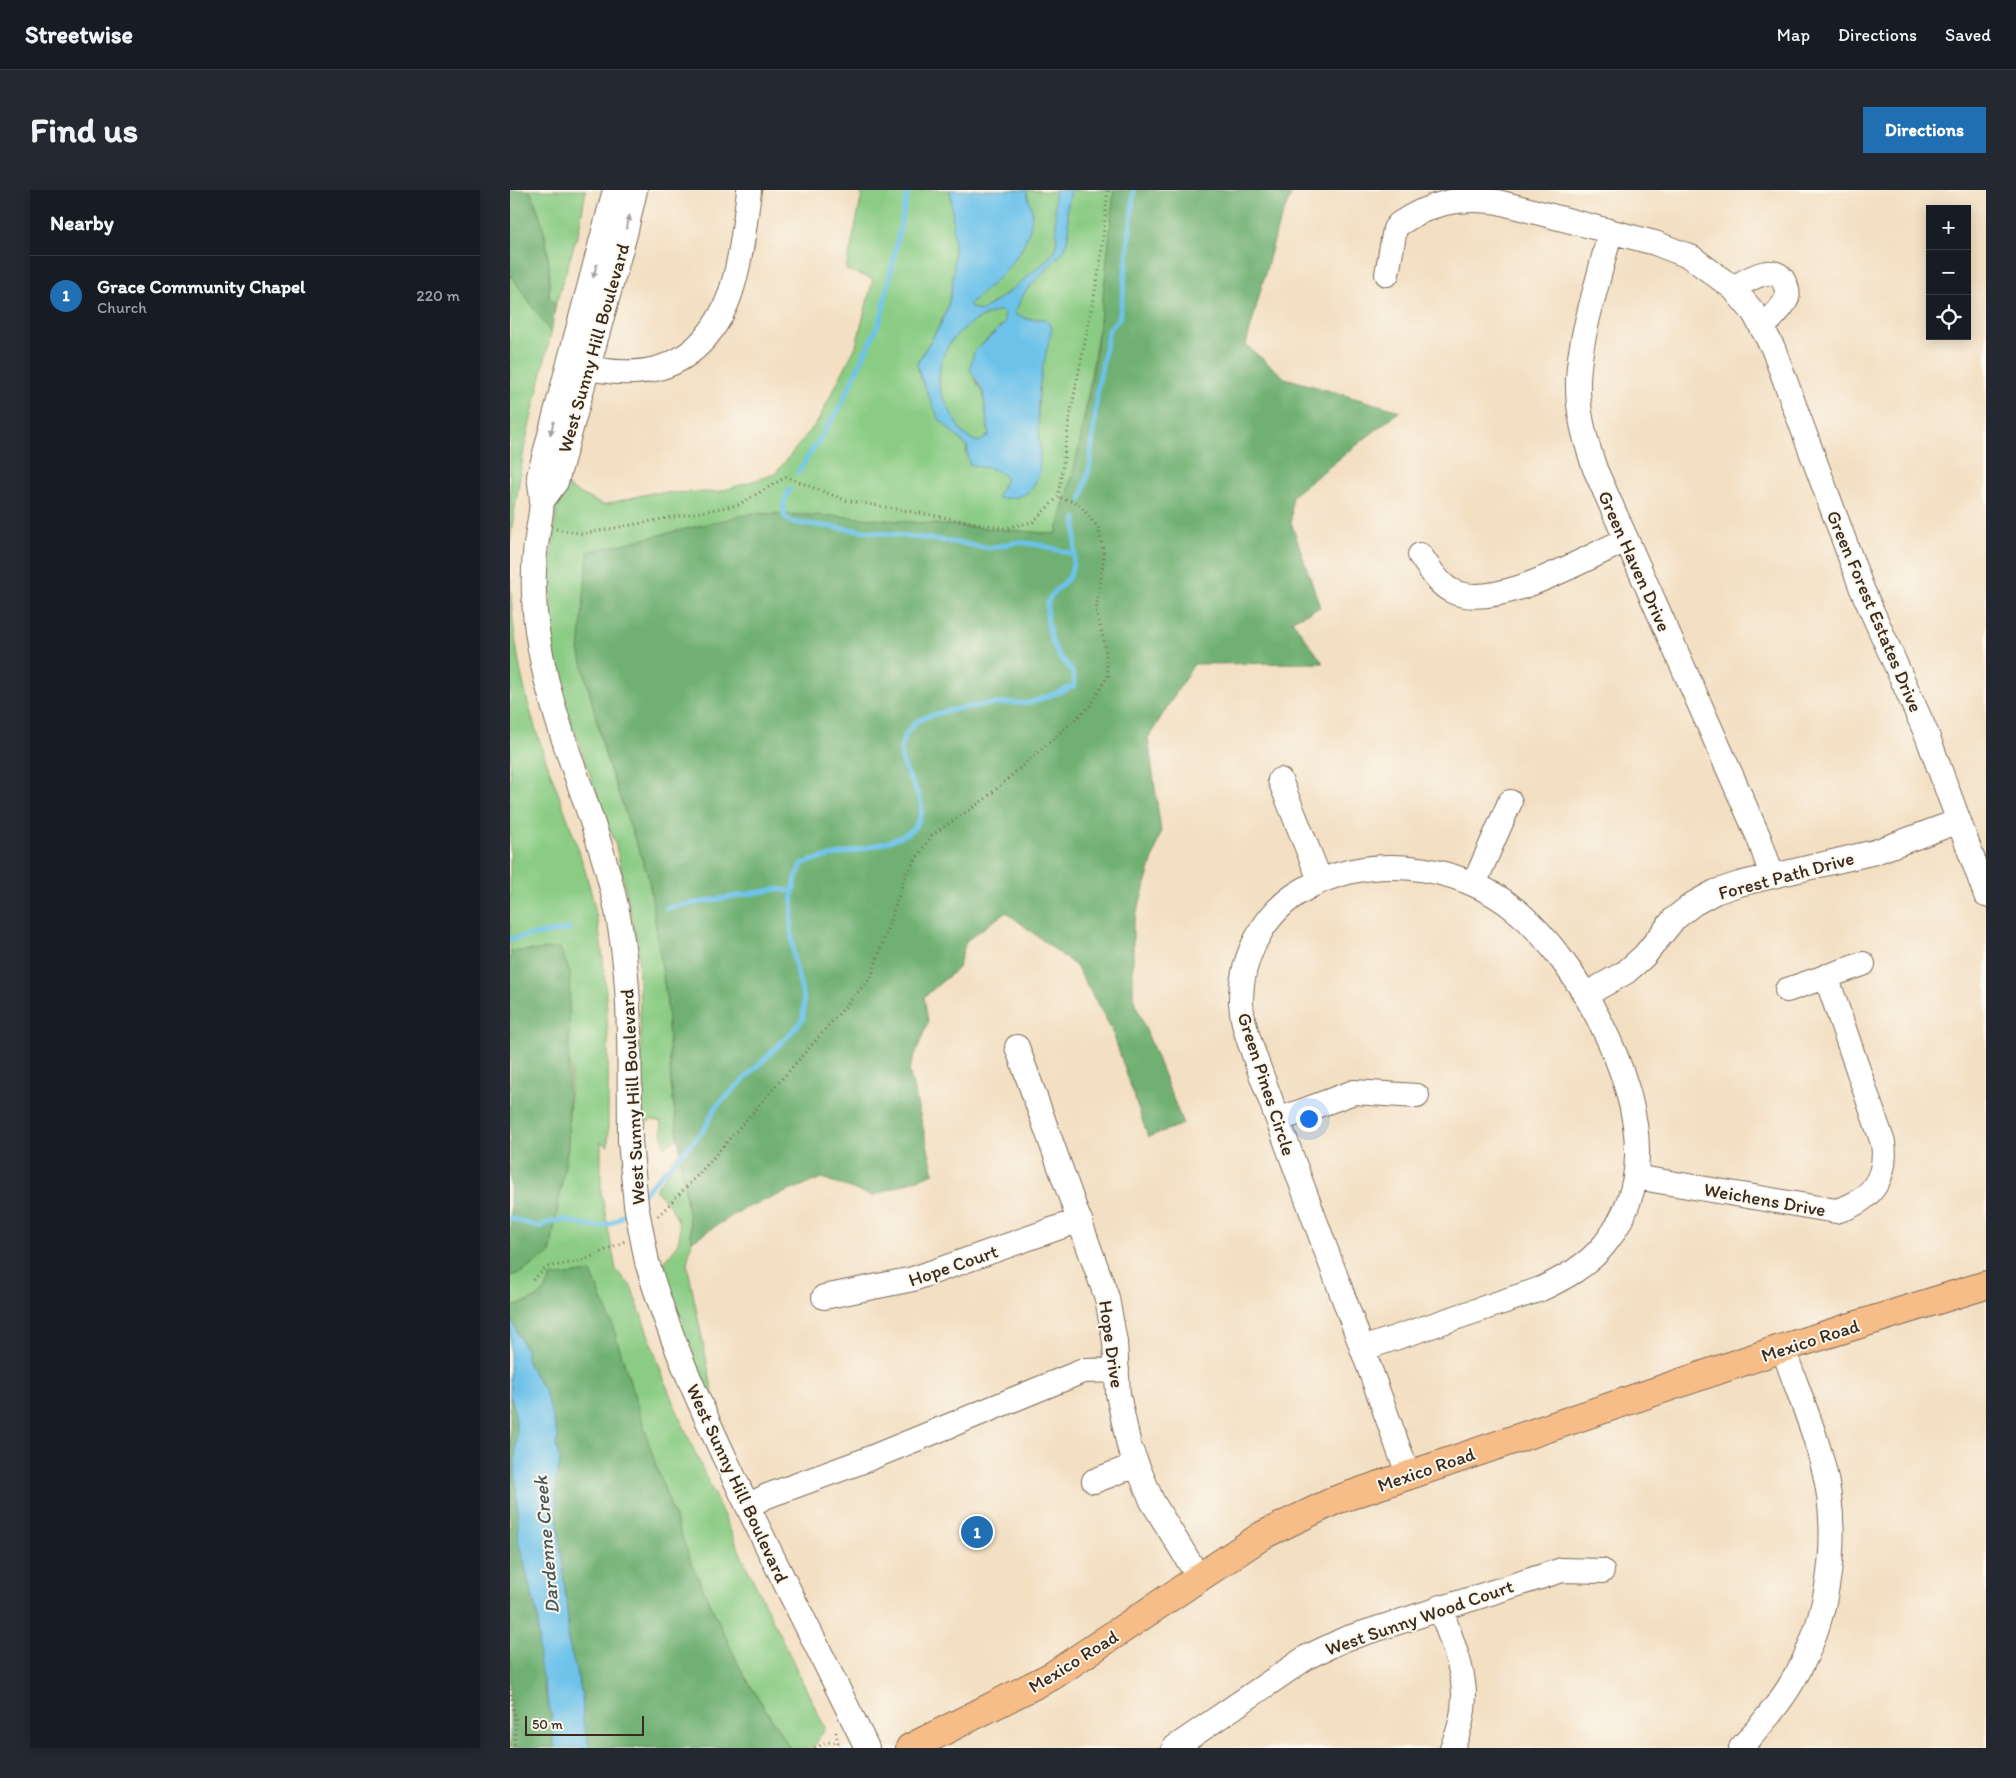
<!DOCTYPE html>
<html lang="en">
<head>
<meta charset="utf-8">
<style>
	:root { --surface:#171b24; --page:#242831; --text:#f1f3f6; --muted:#9ea1a6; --line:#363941; --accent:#1f6fb2 }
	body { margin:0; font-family:Itim,sans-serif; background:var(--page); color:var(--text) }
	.controls { position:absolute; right:15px; top:15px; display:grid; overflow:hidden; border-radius:0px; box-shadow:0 2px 12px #0003 }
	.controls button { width:45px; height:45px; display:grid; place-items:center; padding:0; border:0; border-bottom:1px solid var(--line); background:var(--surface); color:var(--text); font:25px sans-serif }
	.scale { position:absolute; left:15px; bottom:12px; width:119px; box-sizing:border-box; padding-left:5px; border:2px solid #3b2a1e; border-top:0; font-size:14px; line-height:18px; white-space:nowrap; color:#3b2a1e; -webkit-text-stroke:4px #fbf7ec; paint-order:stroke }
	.you { position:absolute; left:798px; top:928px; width:18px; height:18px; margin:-12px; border:4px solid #fff; border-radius:50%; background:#1a73e8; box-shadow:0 0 0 8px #1a73e833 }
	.badge { display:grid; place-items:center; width:32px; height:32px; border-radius:50%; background:var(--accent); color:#fff; font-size:16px; font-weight:700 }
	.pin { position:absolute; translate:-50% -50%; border:2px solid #fff; box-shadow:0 1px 5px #0006 }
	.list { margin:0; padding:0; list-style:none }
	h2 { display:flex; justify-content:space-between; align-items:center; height:65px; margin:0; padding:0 20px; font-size:21px }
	h2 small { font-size:16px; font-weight:400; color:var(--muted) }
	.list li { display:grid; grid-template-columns:32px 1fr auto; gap:15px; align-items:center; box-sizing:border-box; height:80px; padding:0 20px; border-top:1px solid var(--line) }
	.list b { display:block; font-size:19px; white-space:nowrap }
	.list p { margin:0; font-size:16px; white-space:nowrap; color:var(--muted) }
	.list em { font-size:16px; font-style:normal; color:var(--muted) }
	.icon { flex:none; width:28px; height:28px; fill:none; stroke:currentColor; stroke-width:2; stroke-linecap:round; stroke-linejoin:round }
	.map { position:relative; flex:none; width:1476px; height:1558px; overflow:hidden; border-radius:0px }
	header { display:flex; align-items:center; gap:30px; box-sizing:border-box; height:70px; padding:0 25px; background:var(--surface); border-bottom:1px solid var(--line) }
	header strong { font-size:24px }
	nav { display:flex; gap:28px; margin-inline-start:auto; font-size:18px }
	.intro { display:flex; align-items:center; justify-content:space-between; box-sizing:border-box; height:120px; padding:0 30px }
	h1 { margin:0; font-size:35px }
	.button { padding:12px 22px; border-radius:0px; background:var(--accent); color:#fff; font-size:18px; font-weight:700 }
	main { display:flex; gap:30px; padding:0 30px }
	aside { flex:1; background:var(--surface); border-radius:0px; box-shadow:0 2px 12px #0003 }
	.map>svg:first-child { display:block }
	.green { fill:#8acc84; stroke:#627b51 }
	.forest { fill:#6fb072; stroke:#556d48 }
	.water { fill:#6dc2ea; stroke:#547684; fill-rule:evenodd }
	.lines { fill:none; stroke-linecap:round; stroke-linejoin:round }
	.stream { stroke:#6dc2ea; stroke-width:5 }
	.minor-casing { stroke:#7b6957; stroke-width:26 }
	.major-casing { stroke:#7b6957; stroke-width:30 }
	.path { stroke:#7b6957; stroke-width:3; stroke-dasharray:1 4; stroke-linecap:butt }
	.minor { stroke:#fff; stroke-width:24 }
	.major { stroke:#f7bd88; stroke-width:28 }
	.minor-bridge-casing { stroke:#7b6957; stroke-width:26; stroke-linecap:butt }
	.minor-bridge { stroke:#fff; stroke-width:24 }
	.oneway { fill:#a79f9a }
	.labels { text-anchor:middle; stroke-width:4; stroke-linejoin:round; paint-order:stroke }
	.street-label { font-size:19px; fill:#3b2a1e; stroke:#fbf7ec }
	.water-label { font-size:20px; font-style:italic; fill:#4a585b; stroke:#fbf7ec }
</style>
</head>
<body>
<header>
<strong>Streetwise</strong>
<nav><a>Map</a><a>Directions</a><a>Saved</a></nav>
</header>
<div class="intro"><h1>Find us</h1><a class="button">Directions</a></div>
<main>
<aside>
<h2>Nearby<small></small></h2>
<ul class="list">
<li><span class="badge">1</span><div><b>Grace Community Chapel</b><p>Church</p></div><em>220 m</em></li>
</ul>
</aside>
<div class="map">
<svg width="1476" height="1558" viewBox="0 0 1476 1558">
	<rect width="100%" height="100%" fill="#fbf7ec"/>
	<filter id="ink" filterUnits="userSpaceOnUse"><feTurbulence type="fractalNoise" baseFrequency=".02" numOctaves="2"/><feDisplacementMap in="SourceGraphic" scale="10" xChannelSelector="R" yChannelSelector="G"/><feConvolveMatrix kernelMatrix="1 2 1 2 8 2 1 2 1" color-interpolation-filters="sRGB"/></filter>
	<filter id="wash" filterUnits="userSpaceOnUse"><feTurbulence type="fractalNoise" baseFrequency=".0096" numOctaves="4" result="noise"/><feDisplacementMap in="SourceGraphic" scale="20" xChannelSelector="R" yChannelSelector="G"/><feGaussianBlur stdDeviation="1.12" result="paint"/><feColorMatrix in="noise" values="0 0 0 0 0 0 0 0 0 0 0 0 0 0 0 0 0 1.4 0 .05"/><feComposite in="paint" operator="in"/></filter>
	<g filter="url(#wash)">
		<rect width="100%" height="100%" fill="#f3dfc2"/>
		<path class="green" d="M19 0H76L69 40 46 113 39 109C41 72 37 34 19 0Z
			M353 0H440C445 37 449 91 434 126 427 143 415 157 407 174L410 186 419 204 448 248 457 256 456 264 469 277C481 278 487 279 496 287V292L491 297 517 303 526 291 530 266 527 238 529 201 531 177 541 138 535 129H517L504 124 514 103 555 59 559 41 557 19 561 0H604L593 112 566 276 546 344 327 326 69 460 97 572 139 689 157 813 161 894 168 948 154 957 151 932 143 930 133 933 128 758 106 656 59 526 43 461 40 384 46 317 56 296 93 315 141 303 208 302 265 284 308 231 346 156 363 89 336 80Z
			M517 0 546 2C547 13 549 50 545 60 538 78 487 109 471 121L462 118 459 114 487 89 512 59Z
			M0 84 41 143 14 259 0 351Z
			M490 120 494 124 495 133 476 150 465 190 473 202 479 245 469 252C456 250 448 238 443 226 438 217 430 204 429 194 426 154 456 131 490 120Z
			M0 389C2 431 7 472 18 513 35 578 66 640 82 706 101 784 98 867 98 947V956L91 952V1001L106 1080 121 1096 156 1195 179 1249 235 1373 315 1538 303 1558H280L232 1482 182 1375 146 1276 102 1134 81 1082C54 1094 28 1108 0 1118V1086L10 1083 40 1064 58 956 61 880 22 762H0Z
			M170 967 182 1051 177 1073 204 1208 201 1211 170 1137 174 1130 167 1124 153 1072C182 1047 169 1022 145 1000Z"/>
		<path class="forest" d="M0 0H19C37 34 40 72 39 109L46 113 41 143 0 84Z
			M604 0H783L767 39 736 155 775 188 890 221 782 306 781 332 810 417 782 430 813 473 684 474 638 548 651 641 623 736V807L673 934 638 947 601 838 566 776 496 722 456 751 448 778 414 807 418 832 399 880 424 983 362 1006 312 988 233 1019 182 1051 161 894 157 813 139 689 97 571 69 460 78 362 243 323 327 326 546 344C581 233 593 115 604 0Z
			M50 758 60 782 58 956 40 1064 10 1083 0 1086V762Z
			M81 1082 102 1134 146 1276 182 1375 232 1482 280 1558H80L73 1531 72 1504 57 1447 58 1431 47 1323 46 1291 50 1272 46 1255 48 1247 35 1202 18 1174 16 1161 0 1127V1118C22 1110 33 1110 41 1087Z
			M0 1206 4 1216 7 1239 5 1273 9 1353 28 1428 34 1497 41 1523 44 1558H0Z"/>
		<path class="water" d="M440 0H517C517 9 523 16 522 26 519 64 486 91 459 114L462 118 471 121 494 106 535 72 545 61 547 49 544 0H561L557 19 559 41 555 59 514 103 504 124 517 129H535L542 138C536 164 529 187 528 214 526 236 535 272 526 291 519 308 502 309 487 308 489 301 495 294 496 287 484 276 473 279 459 274L457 256 429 229 410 186 407 174C415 158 427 143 434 127 449 91 444 38 440 0ZM490 120 494 124 495 133 464 162 460 179 473 202 479 245 469 252C456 250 448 238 443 226 438 217 430 204 429 194 426 155 456 130 490 120Z
			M0 1127 16 1161 18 1174 35 1202 48 1247 46 1255 50 1272 46 1291 47 1323 58 1431 57 1447 72 1504 73 1531 80 1558H44L41 1523 29 1472 28 1428 9 1353 5 1273 7 1239 4 1216 0 1206Z"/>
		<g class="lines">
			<path class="stream" d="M288 282 330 217 371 128 398 0
				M280 299C274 309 272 316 275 327L281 332 437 351 480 358 508 352 530 355 563 364
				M571 310 580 275 588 196 599 139 609 129 613 105 624 0
				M156 718 268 699 283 702
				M0 749 59 739
				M133 1004 194 940 206 917 281 843 293 829 294 810 284 769 281 739 283 702 286 688 292 674C324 662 374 659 401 641 405 638 409 630 411 625 418 597 368 569 404 534 417 521 475 514 495 513 502 512 511 514 518 513 533 509 549 502 564 496 565 480 560 478 550 467 541 455 537 434 537 419 538 400 553 399 560 385 565 374 566 341 566 328
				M0 1028 29 1037C67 1014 81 1060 119 1019"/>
		</g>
	</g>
	<g filter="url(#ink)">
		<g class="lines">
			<defs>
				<path id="minor" d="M105 0 29 286C30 294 32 304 32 312 30 335 24 357 24 380 23 406 25 433 30 459 44 540 80 612 100 691 123 775 119 864 120 951
					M1100 41C1090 89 1070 142 1068 190 1067 221 1075 250 1085 279L1249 648 1262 686
					M877 84 885 39 889 34C920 13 950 6 988 12L1145 53 1181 67 1223 98 1244 123 1263 158 1352 399 1417 545 1476 705
					M1223 98C1236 91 1265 71 1274 92 1277 97 1279 105 1276 110 1271 120 1260 129 1253 137
					M63 174C127 192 182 184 214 119 229 89 235 34 239 0
					M32 311 46 292 115 44 125 0
					M910 365C919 377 927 393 940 400 982 424 1075 368 1116 350
					M770 590 810 690
					M964 694 1000 612
					M1277 800 1353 774
					M1075 805 1116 782 1134 766 1164 729 1183 714 1205 702 1229 694 1365 662 1449 631
					M507 857 597 1108 605 1152 608 1204 619 1256 642 1311 689 1388
					M768 930 844 902 907 906
					M1125 987 1326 1021C1360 1012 1378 988 1373 953L1316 786
					M137 1072C158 1144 188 1211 220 1279 264 1373 312 1465 357 1558
					M314 1107 403 1089 570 1030
					M852 1159 1031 1099C1054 1088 1077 1076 1094 1055 1114 1031 1127 997 1127 965 1129 886 1067 771 1007 721 949 672 853 661 788 703 752 726 730 770 731 813 732 835 741 856 748 876 757 900 766 925 775 949 813 1053 852 1156 889 1260L899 1285
					M584 1291 626 1275
					M238 1316 257 1306 353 1271 573 1181 607 1180
					M930 1417C948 1471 967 1502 942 1558
					M664 1558 797 1467 835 1449 1052 1380 1092 1381
					M1231 1558C1252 1534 1273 1510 1288 1482 1316 1430 1327 1365 1319 1306 1312 1255 1289 1206 1273 1158"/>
				<path id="major" d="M400 1558 542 1486 753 1345 826 1310 1273 1158 1476 1095"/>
			</defs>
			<use href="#minor" class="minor-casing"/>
			<use href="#major" class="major-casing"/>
			<path class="path" d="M46 339 73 344 228 315 276 287 335 310 495 338 523 332 548 307 560 226 590 76 598 0
				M148 1026 188 985 361 787 396 684 422 645 475 609 580 516 598 486 595 455 586 421 594 366 589 339 569 314 548 307
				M23 1090 37 1077 72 1071 115 1051
				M0 1499 6 1532 4 1558
				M326 1542 329 1558
				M305 1558 317 1552 329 1553"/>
			<use href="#minor" class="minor"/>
			<use href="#major" class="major"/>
			<defs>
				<path id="minor-bridge" d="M120 951 126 1015 137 1072"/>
			</defs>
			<use href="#minor-bridge" class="minor-bridge-casing"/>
			<use href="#minor-bridge" class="minor-bridge"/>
		</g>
		<defs><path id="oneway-solid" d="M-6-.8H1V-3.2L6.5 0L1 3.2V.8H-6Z" transform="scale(1.25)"/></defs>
		<g class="oneway">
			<use href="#oneway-solid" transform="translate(118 32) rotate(-77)"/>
			<use href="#oneway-solid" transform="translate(85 81) rotate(105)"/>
			<use href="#oneway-solid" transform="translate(42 238) rotate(105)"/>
		</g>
	</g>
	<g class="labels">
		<g class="street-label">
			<text transform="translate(83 158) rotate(-74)" y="7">West Sunny Hill Boulevard</text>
			<text transform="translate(1125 371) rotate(66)" y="7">Green Haven Drive</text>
			<text transform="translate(1365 421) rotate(67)" y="7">Green Forest Estates Drive</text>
			<text transform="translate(1276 685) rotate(-15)" y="7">Forest Path Drive</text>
			<text transform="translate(757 894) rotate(72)" y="7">Green Pines Circle</text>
			<text transform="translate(122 907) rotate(-93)" y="7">West Sunny Hill Boulevard</text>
			<text transform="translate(1255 1009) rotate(10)" y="7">Weichens Drive</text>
			<text transform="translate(443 1075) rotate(-19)" y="7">Hope Court</text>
			<text transform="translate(1300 1150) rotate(-18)" y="7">Mexico Road</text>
			<text transform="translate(602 1154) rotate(82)" y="7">Hope Drive</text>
			<text transform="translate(916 1279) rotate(-19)" y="7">Mexico Road</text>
			<text transform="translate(228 1293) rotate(65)" y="7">West Sunny Hill Boulevard</text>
			<text transform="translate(909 1427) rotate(-19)" y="7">West Sunny Wood Court</text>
			<text transform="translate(563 1471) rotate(-32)" y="7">Mexico Road</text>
		</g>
		<g class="water-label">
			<text transform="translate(36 1355) rotate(-95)" y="7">Dardenne Creek</text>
		</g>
	</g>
</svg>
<div class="controls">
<button>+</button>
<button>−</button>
<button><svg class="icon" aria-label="locate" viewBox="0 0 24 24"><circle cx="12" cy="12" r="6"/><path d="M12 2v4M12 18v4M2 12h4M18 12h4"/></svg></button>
</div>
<div class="scale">50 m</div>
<div class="you"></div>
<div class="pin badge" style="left:467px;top:1342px">1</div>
</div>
</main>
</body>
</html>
